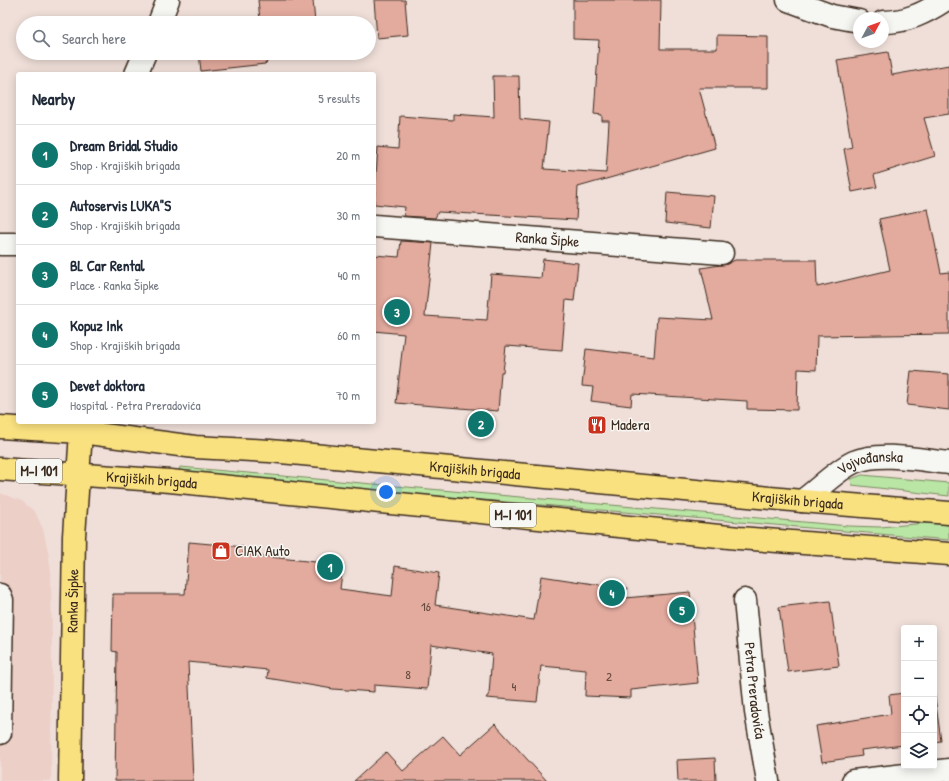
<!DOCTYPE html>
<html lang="en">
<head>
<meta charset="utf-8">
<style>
	:root { --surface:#fff; --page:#f2f2f3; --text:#1f2937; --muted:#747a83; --line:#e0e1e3; --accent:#0f766e }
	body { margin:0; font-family:"Patrick Hand",sans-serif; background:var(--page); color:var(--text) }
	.controls { position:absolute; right:12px; bottom:12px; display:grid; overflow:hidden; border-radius:4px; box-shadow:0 2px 10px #0003 }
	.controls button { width:36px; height:36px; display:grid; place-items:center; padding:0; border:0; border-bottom:1px solid var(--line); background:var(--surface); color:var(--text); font:20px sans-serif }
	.compass { position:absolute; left:853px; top:12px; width:36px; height:36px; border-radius:50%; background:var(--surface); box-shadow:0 2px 10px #0003; rotate:49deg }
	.you { position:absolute; left:386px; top:492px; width:14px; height:14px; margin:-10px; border:3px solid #fff; border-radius:50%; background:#1a73e8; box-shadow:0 0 0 6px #1a73e833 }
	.badge { display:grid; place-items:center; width:26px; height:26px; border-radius:50%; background:var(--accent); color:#fff; font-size:13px; font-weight:700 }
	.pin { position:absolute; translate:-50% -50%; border:2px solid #fff; box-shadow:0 1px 4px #0006 }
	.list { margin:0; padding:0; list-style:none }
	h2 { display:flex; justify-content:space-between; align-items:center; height:52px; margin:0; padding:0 16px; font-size:17px }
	h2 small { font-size:13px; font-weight:400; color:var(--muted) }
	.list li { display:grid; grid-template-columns:26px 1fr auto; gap:12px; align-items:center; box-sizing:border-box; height:60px; padding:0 16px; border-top:1px solid var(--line) }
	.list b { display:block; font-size:15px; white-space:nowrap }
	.list p { margin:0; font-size:13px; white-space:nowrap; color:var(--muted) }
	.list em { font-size:13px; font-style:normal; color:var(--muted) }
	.icon { flex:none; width:22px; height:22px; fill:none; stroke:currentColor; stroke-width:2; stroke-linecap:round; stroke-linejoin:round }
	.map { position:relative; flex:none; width:949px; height:781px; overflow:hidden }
	.search { position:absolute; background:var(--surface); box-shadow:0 2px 10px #0003; left:16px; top:16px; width:360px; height:44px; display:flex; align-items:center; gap:10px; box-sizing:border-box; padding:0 14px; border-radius:22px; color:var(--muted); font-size:15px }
	.panel { position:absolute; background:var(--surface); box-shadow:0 2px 10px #0003; left:16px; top:72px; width:360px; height:352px; border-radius:4px }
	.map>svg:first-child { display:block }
	.built { fill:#eccfc7 }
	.green { fill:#b9e6a4; stroke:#7a8861 }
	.building { fill:#e3aa9e; stroke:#3b2a1e }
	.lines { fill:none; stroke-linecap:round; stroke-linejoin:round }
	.minor-casing { stroke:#3b2a1e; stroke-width:25 }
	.major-casing { stroke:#3b2a1e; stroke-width:25 }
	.minor { stroke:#f6f6f2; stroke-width:22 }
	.major { stroke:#fae180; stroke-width:22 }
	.labels { text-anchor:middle; stroke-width:3; stroke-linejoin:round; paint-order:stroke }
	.number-label { font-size:13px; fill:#654a3e }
	.shield { fill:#f6f6f2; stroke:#73675e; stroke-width:1 }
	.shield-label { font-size:14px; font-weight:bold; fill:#3b2a1e }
	.street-label { font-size:15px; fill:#3b2a1e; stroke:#f6f6f2 }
	.poi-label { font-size:15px; fill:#3b2a1e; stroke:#f6f6f2; text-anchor:start }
</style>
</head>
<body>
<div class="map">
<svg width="949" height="781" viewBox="0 0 949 781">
	<rect width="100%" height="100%" fill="#f0dfd9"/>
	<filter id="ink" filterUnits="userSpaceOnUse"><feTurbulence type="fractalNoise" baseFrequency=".025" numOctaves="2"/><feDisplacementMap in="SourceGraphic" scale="8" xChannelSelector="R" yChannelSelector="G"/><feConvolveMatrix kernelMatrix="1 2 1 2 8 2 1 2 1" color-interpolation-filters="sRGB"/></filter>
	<g filter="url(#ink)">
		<path class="built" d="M0 493 22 501 35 512 43 529 48 551 51 572 52 648 51 781H0Z"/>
		<path class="green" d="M180 467 849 526 880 527 927 523 949 525V540L181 474 178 473Z
			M862 475 949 483V496L852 485 851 479Z"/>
		<path class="building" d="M258 0H313L315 23H233L260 20Z
			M374 0H405L408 35 377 38Z
			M573 0H661L660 49H717V35L768 36V88H699L715 148 578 187 576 220 438 212 435 218 404 216 405 207 374 204 378 147 398 149 400 116 453 120V114L494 117 493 76H519L520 119 549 122 544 169 606 173 609 121H602V115L594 114 599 40 573 39Z
			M888 52 892 75 949 65V114L924 118 935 156 874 175 877 187 852 192 844 149 852 147 837 60Z
			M199 53H276L265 64 201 71Z
			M667 192 714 196 711 228 665 223Z
			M928 209 941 273 949 272V334L817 336 816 370 798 369 797 410 747 409V401L632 394 631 406 591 401 593 387 582 386 586 349 654 357 657 317 713 320 701 268 727 264 735 260H816L817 287 890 270 879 219Z
			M401 241 433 243 425 316 487 320 491 274 541 278 543 259 578 263 574 301 566 300 562 350 506 346 503 372H501L498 411 396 403 404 334 374 331V255L399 257Z
			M911 371 949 374V410L907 405Z
			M189 542 244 547 243 554 343 565 340 589 392 596 395 566 439 573 435 605 534 620 541 576 627 589 625 598 690 592 698 683 631 690V698L585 696 586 670 541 666 537 702 486 698 489 694 492 654 431 645 427 689 374 685V692L333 689 267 678 268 670 188 662 193 781H115L117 652 112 651 113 594H185Z
			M830 601 839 666 788 672 779 607Z
			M934 690 941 741 934 742Z
			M904 693V745L861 750 862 756 822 762 816 726 891 714 889 695Z
			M495 724 547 781H354L386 752 403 771 443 736 460 755Z
			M715 758 716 781H678L677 760Z"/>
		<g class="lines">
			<defs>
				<g id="minor">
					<path d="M788 0 832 16 859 21"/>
					<path d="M883 22C907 22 925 13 945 0"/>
					<path d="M159 23 168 0"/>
					<path d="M136 74 145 53"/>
					<path id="s1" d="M374 226 722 253"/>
					<path d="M0 244H18"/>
					<path id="s2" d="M802 501C819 489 835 471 854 462 880 451 921 460 949 463"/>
					<path d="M0 595 2 600 0 733"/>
					<path id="s3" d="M745 600 756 712 768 781"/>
					<path d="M853 781 949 770"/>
				</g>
				<g id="major">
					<path id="s4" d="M0 427 81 432 195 447 270 451 802 501 949 513"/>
					<path id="s5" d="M0 469 170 481 739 538 949 554"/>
					<path id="s6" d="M70 781 74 536 81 432"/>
				</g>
			</defs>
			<use href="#minor" class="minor-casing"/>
			<use href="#major" class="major-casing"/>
			<use href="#minor" class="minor"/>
			<use href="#major" class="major"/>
		</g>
	</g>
	<defs>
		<symbol id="restaurant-square" viewBox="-11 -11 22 22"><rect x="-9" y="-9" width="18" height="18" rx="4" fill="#c8321e" stroke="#f6f6f2"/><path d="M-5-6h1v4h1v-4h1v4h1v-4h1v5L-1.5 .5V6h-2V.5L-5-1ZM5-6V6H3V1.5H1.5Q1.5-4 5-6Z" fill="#fff"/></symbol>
		<symbol id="shop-square" viewBox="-11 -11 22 22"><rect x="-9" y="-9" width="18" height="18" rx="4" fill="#c8321e" stroke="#f6f6f2"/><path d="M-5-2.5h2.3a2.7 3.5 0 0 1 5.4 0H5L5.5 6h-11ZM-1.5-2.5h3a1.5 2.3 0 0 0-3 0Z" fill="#fff"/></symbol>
	</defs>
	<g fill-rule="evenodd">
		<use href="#restaurant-square" x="586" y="414" width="22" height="22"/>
		<use href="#shop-square" x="210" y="540" width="22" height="22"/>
	</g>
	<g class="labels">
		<g class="number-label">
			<text x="426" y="611">16</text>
			<text x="408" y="679">8</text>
			<text x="609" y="681">2</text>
			<text x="514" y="691">4</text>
		</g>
		<g class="shield">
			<rect x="16" y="459" width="46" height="24" rx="3"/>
			<rect x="490" y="503" width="46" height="24" rx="3"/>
		</g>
		<g class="shield-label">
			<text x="39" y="476">M-I 101</text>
			<text x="513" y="520">M-I 101</text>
		</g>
		<g class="street-label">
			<text dy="5" stroke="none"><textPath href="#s1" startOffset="174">Ranka Šipke</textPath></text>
			<text dy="5" stroke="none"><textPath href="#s2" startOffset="81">Vojvođanska</textPath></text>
			<text dy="5" stroke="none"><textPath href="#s4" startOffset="477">Krajiških brigada</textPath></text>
			<text dy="5" stroke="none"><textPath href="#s5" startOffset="152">Krajiških brigada</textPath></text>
			<text dy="5" stroke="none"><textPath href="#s4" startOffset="801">Krajiških brigada</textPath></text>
			<text dy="5" stroke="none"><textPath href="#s6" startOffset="180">Ranka Šipke</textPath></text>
			<text dy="5" stroke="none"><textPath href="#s3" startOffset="91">Petra Preradovića</textPath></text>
		</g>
		<g class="poi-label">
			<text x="611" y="430">Madera</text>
			<text x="235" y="556">CIAK Auto</text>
		</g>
	</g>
</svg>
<div class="controls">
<button>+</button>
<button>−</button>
<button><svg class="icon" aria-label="locate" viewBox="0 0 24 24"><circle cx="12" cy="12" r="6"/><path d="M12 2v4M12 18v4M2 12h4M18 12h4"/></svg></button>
<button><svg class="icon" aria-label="layers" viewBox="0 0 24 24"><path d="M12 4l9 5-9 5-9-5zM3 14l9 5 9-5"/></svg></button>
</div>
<svg class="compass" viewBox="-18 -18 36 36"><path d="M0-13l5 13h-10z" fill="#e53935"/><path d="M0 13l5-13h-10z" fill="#747a83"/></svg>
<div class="you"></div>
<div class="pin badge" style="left:330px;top:567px">1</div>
<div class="pin badge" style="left:481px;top:424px">2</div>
<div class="pin badge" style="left:397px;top:312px">3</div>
<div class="pin badge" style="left:612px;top:593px">4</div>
<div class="pin badge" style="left:682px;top:610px">5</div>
<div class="search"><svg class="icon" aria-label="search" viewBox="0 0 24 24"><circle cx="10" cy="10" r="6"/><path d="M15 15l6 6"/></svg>Search here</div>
<section class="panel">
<h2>Nearby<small>5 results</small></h2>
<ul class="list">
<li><span class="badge">1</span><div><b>Dream Bridal Studio</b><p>Shop · Krajiških brigada</p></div><em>20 m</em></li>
<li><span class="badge">2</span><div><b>Autoservis LUKA&quot;S</b><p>Shop · Krajiških brigada</p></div><em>30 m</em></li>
<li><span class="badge">3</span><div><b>BL Car Rental</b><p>Place · Ranka Šipke</p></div><em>40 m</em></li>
<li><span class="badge">4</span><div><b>Kopuz Ink</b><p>Shop · Krajiških brigada</p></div><em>60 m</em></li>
<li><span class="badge">5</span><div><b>Devet doktora</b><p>Hospital · Petra Preradovića</p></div><em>70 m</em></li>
</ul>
</section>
</div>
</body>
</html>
